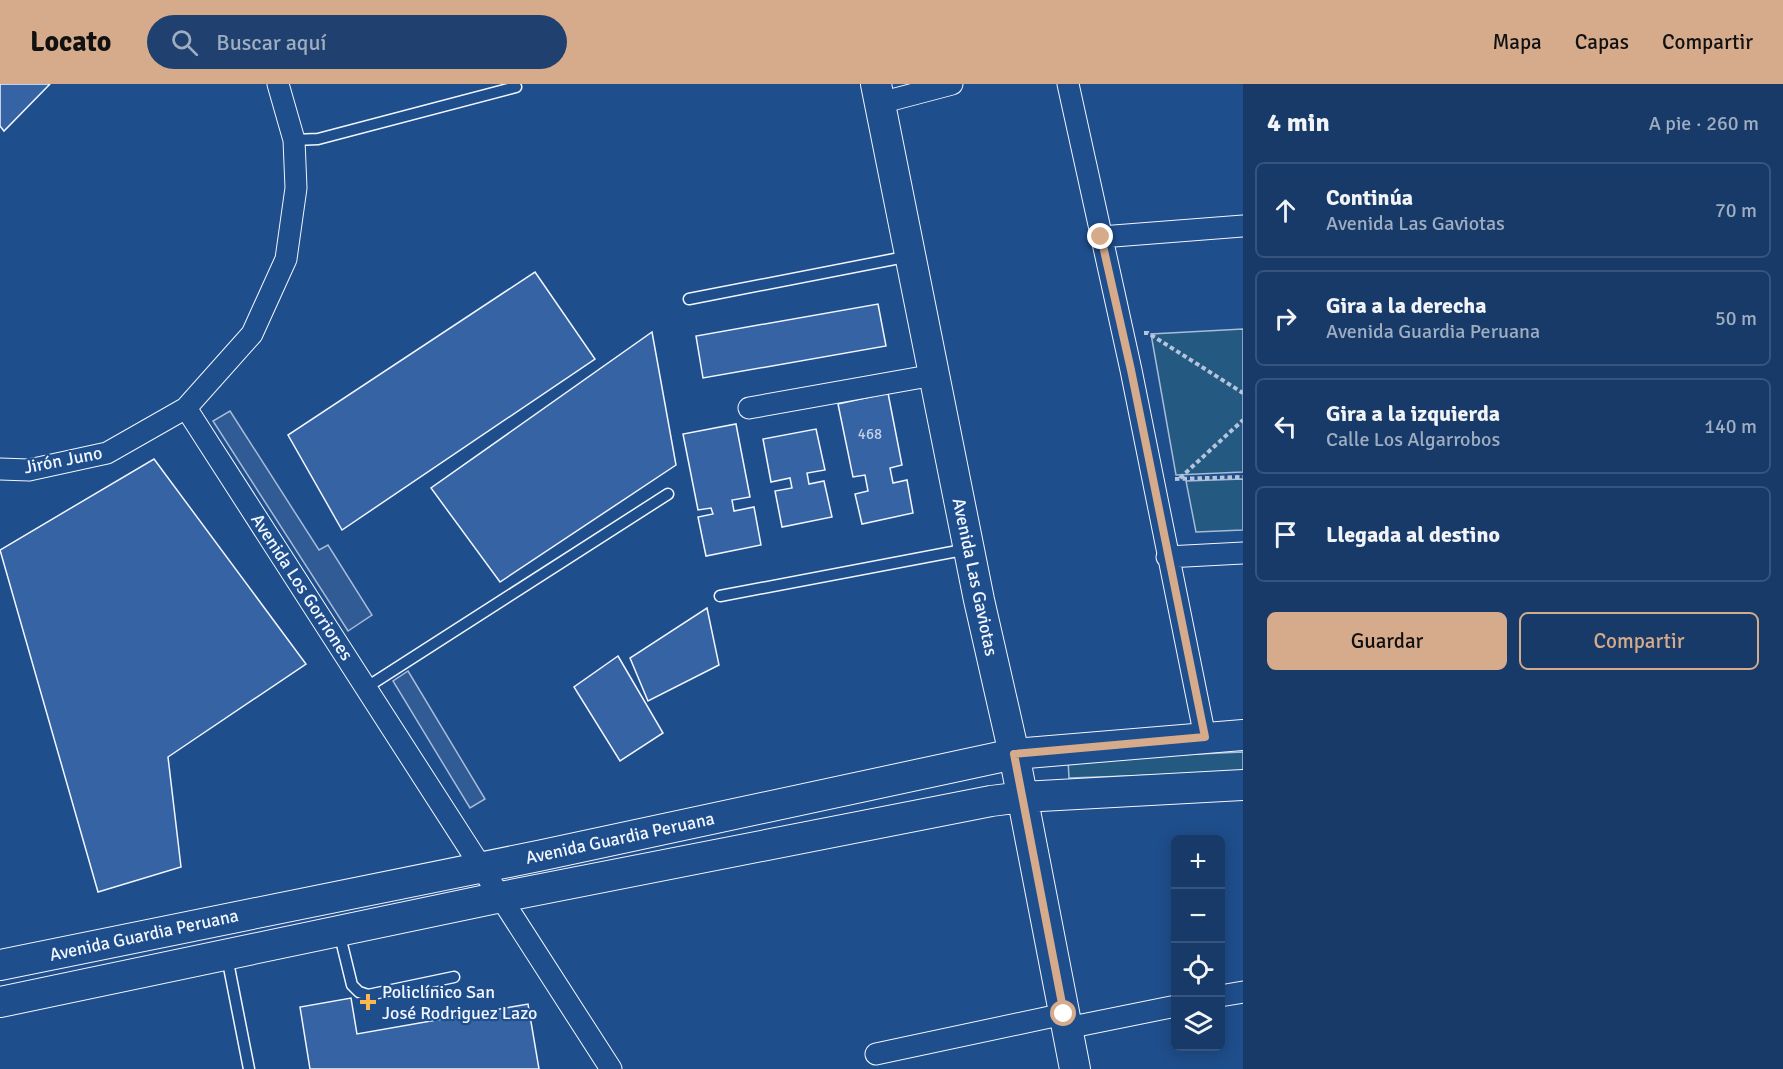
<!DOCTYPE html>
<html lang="es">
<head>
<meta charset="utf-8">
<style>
	:root { --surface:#173a69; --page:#20416f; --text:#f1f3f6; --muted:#9eadc0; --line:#36547d; --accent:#d6ab8b }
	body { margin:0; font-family:Signika,sans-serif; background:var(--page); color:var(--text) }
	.controls { position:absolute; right:18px; bottom:18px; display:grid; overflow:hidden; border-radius:9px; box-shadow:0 3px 15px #0003 }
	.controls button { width:54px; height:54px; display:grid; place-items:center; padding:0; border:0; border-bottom:2px solid var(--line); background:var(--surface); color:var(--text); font:30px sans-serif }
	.stop { position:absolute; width:18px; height:18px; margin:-14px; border:4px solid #d6ab8b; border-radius:50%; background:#fff }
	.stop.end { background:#d6ab8b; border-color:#fff; box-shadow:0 2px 6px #0008 }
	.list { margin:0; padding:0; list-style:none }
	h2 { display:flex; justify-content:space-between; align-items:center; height:78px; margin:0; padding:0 24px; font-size:26px }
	h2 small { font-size:20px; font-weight:400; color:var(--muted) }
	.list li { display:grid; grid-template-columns:39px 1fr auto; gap:18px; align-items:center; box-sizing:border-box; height:96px; margin:0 12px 12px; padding:0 12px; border:2px solid var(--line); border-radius:9px }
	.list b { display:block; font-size:22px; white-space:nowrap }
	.list p { margin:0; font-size:20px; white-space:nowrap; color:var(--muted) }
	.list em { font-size:20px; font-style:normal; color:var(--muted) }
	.actions { display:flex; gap:12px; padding:18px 24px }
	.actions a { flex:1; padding:14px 0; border:2px solid var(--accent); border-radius:9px; text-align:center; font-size:21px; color:var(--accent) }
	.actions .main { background:var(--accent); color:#111 }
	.icon { flex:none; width:33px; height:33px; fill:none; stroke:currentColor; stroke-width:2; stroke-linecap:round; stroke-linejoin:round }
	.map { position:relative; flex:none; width:1243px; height:985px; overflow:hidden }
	header { display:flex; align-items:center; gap:36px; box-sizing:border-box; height:84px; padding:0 30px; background:var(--accent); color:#111 }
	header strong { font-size:28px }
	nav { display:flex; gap:33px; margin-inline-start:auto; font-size:21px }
	.search { width:420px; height:54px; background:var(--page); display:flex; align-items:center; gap:15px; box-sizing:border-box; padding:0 21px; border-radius:33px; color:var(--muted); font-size:22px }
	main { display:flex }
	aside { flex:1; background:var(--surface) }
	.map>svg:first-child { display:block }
	.green { fill:#245a82; stroke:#a8bbd7; stroke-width:1.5 }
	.parking { fill:#305b95; stroke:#a8bbd7; stroke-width:1.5 }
	.building { fill:#3563a3; stroke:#f2f6ff; stroke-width:1.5 }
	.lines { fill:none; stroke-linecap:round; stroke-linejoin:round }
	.lane-casing { stroke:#f2f6ff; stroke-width:13 }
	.street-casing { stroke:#f2f6ff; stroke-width:23 }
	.secondary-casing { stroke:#f2f6ff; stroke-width:32 }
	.path { stroke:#b3c4dc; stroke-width:4; stroke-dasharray:4.5 3; stroke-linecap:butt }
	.lane { stroke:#1f4e8c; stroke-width:10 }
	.street { stroke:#1f4e8c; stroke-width:21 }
	.secondary { stroke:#1f4e8c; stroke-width:30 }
	.route { stroke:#d6ab8b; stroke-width:8 }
	.poi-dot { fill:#ffb74d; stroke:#1f4e8c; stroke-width:2 }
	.labels { text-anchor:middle; stroke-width:4.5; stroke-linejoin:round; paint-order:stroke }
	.number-label { font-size:15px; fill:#c3d1e8 }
	.street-label { font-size:18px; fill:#f2f6ff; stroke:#1f4e8c }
	.poi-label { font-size:18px; fill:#f2f6ff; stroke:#1f4e8c; text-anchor:start }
</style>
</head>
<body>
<header>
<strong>Locato</strong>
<div class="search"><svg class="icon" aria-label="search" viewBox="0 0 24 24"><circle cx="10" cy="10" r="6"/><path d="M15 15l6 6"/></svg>Buscar aquí</div>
<nav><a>Mapa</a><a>Capas</a><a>Compartir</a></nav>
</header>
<main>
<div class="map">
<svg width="1243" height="985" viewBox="0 0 1243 985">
	<rect width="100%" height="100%" fill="#1f4e8c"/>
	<path class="green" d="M1243 245V388L1176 391 1151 250Z
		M1243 395V446L1196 448 1186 397Z
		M1243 668V688L1069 694 1068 676Z"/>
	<path class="parking" d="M230 327 319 466 328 461 372 531 348 547 213 337Z
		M408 587 485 715 470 724 393 597Z"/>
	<path class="building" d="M0 0H50L4 47 0 42Z
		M535 188 595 275 342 446 288 351Z
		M878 220 886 262 703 294 696 252Z
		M652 248 676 381 500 498 431 404Z
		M888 309 902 381 890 384 893 399 907 396 913 429 862 440 855 410 868 407 865 391 853 393 838 320Z
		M736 340 750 413 732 416 734 427 754 423 761 461 706 472 698 433 713 430 711 424 698 426 683 350Z
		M816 345 825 386 807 389 809 400 824 397 832 433 782 443 775 407 792 404 790 394 771 398 763 355Z
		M154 375 306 580 168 673 181 783 98 808 0 466Z
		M707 524 719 581 648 617 630 574Z
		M618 572 663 649 620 677 574 603Z
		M351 914 357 950 528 920 539 985H310L300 923Z"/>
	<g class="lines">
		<defs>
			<path id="lane" d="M294 56 318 55 516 3
				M689 215 910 172
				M720 512 968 465
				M367 603 668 410
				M339 848 352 901 359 908 368 911 454 893
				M227 873 249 985"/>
			<path id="street" d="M1068 0 1131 286 1205 653
				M880 19 952 0
				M1101 153 1243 142
				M186 324 611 985
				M749 324 934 291
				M0 385 29 386 107 369 186 324 252 250 286 175 296 104 294 56 278 0
				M1167 473 1243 469
				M1220 912 1243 908
				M1067 944 1176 922
				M876 970 1064 930"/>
			<path id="secondary" d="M876 0 979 516 1014 670 1075 985
				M0 881 543 771 1014 670 1243 651
				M0 918 501 813 991 717 1022 713 1243 701"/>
		</defs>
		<use href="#lane" class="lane-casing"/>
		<use href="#street" class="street-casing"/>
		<use href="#secondary" class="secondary-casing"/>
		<path class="path" d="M1144 249H1148L1243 309
			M1180 394 1243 336
			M1175 395 1243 393"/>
		<use href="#lane" class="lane"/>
		<use href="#street" class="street"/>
		<use href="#secondary" class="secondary"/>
	</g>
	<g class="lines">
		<path class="route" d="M1064 930 1014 670 1205 653 1131 286 1101 153"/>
	</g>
	<path class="poi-dot" d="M365 909h6v6h6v6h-6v6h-6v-6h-6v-6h6z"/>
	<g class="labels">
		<g class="number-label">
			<text x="870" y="355">468</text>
		</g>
		<g class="street-label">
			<text transform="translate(63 376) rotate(-11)" y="6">Jirón Juno</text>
			<text transform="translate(975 493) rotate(78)" y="6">Avenida Las Gaviotas</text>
			<text transform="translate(302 503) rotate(57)" y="6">Avenida Los Gorriones</text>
			<text transform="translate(620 754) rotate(-12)" y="6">Avenida Guardia Peruana</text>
			<text transform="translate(144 851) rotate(-12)" y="6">Avenida Guardia Peruana</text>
		</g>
		<g class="poi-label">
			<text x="382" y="914">Policlínico San<tspan x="382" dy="21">José Rodriguez Lazo</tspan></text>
		</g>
	</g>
</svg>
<div class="controls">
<button>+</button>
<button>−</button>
<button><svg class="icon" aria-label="locate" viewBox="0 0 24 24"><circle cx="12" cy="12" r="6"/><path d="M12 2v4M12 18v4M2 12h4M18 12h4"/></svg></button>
<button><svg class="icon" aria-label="layers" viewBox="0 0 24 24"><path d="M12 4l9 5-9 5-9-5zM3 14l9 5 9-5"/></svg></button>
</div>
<div class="stop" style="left:1064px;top:930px"></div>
<div class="stop end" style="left:1101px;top:153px"></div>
</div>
<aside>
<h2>4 min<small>A pie · 260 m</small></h2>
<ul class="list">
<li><svg class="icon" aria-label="ahead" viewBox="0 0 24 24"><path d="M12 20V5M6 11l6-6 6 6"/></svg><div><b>Continúa</b><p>Avenida Las Gaviotas</p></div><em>70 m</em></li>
<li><svg class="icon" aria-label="right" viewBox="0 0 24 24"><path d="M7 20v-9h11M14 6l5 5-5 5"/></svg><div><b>Gira a la derecha</b><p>Avenida Guardia Peruana</p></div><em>50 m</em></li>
<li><svg class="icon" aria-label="left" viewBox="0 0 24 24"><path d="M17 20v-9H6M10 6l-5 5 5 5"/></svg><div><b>Gira a la izquierda</b><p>Calle Los Algarrobos</p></div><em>140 m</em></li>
<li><svg class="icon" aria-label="arrive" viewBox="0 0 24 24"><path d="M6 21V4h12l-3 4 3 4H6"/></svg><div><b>Llegada al destino</b></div></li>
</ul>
<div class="actions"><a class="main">Guardar</a><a>Compartir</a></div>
</aside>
</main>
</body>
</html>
